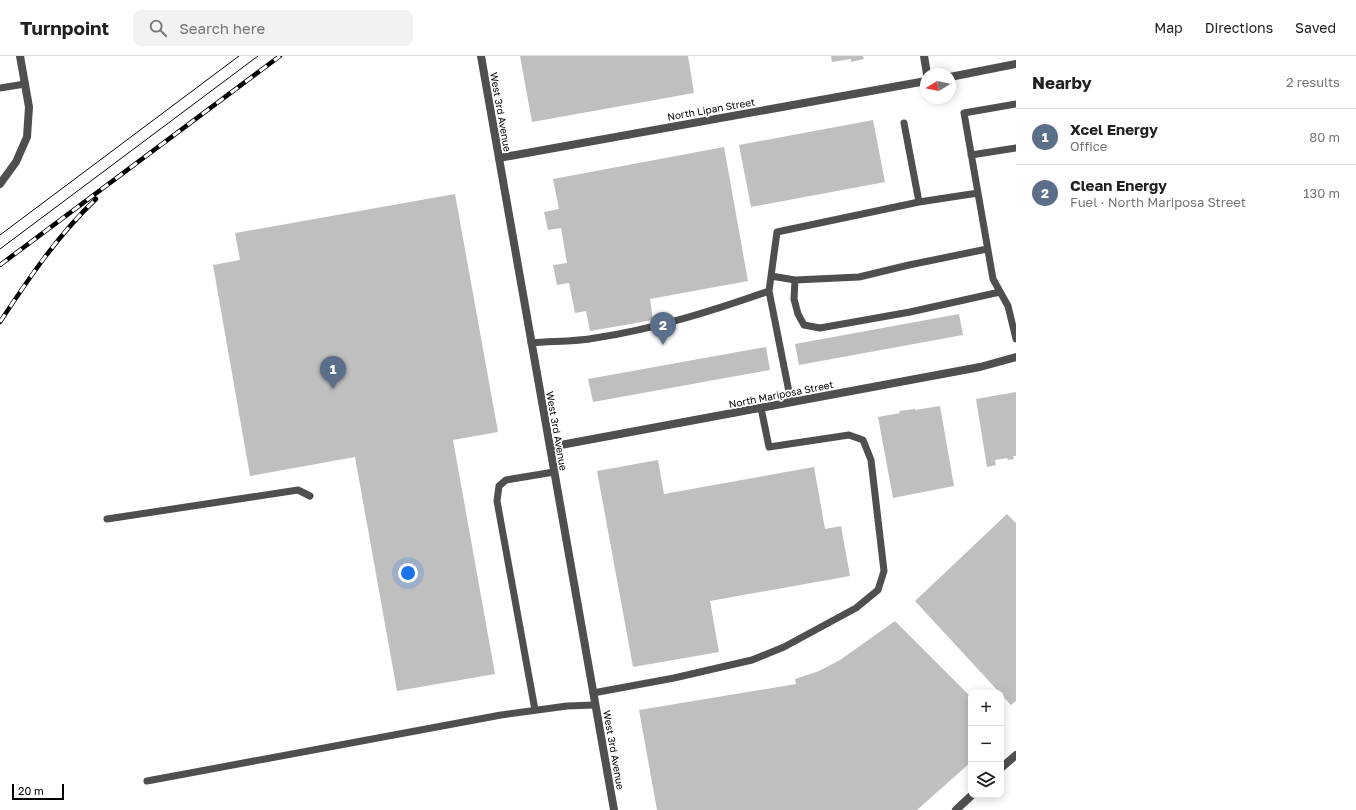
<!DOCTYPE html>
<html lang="en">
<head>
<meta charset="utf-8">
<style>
	:root { --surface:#fff; --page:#f2f2f2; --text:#202124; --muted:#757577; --line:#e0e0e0; --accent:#0f766e }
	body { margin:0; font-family:"Golos Text",sans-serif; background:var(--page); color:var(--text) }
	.controls { position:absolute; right:12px; bottom:12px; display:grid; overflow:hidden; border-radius:8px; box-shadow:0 2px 10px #0003 }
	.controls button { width:36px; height:36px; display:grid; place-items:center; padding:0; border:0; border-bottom:1px solid var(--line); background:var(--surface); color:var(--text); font:20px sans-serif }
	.compass { position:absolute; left:920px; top:12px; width:36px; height:36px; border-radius:50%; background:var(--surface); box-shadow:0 2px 10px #0003; rotate:260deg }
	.scale { position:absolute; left:12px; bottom:10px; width:52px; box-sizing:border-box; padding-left:4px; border:2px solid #000; border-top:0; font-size:11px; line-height:14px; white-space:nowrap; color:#000; -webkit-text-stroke:3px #fff; paint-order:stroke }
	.you { position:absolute; left:408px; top:517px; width:14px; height:14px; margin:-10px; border:3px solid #fff; border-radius:50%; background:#1a73e8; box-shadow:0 0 0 6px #1a73e833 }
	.badge { display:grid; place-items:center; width:26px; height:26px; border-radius:50%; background:var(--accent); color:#fff; font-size:13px; font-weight:700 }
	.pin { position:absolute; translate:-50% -33px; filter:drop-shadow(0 1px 2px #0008) }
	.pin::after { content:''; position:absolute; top:21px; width:14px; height:12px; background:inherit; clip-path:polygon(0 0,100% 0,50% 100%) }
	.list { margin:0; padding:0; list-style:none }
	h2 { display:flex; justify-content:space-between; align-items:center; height:52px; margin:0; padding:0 16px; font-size:17px }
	h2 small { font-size:13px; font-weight:400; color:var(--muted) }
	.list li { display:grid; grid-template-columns:26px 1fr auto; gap:12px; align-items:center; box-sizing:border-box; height:56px; padding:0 16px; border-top:1px solid var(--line) }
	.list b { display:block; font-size:15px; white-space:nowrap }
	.list p { margin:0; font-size:13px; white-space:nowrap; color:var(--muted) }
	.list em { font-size:13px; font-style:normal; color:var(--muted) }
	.icon { flex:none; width:22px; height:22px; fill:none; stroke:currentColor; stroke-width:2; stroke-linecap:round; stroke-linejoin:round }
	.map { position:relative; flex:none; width:1016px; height:754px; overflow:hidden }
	header { display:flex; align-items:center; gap:24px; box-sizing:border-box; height:56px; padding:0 20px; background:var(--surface); border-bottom:1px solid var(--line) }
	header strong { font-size:19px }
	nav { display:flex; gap:22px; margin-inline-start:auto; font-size:14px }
	.search { width:280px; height:36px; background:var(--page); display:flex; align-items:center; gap:10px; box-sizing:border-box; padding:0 14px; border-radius:8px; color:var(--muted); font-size:15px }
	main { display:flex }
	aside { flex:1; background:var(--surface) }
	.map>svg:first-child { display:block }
	.building { fill:#bfbfbf }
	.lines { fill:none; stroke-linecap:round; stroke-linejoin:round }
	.service { stroke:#4f4f4f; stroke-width:7 }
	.minor { stroke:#4f4f4f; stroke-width:8 }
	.tertiary { stroke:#4f4f4f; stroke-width:8 }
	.tram { stroke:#000; stroke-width:1 }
	.rail-casing { stroke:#000; stroke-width:4.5 }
	.rail { stroke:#fff; stroke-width:3; stroke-dasharray:9; stroke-linecap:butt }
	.labels { text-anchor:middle; stroke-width:3.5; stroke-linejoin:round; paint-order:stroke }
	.street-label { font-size:10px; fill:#000; stroke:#fff }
</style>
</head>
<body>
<header>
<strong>Turnpoint</strong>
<div class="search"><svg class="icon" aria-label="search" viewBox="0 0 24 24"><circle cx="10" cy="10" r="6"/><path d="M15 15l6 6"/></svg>Search here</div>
<nav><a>Map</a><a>Directions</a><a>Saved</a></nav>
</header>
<main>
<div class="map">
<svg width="1016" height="754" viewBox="0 0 1016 754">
	<rect width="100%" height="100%" fill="#fff"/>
	<path class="building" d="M520 0H688L694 37 532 66Z
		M831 0H863L864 3 851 6V3L832 6Z
		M873 64 885 126 751 151 739 89Z
		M724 91 748 225 650 243 653 264 590 275 586 255 575 257 569 227 557 229 553 209 567 207 561 172 548 174 544 156 559 153 553 123Z
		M455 138 498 376 453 384 495 618 397 635 355 401 250 420 213 209 240 204 235 177Z
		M959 258 963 279 799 309 795 288Z
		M766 291 770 314 593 346 588 323Z
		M1016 336V400H1013L1014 403 1008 404 1007 402 995 404 996 409 987 411 976 343Z
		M940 350 954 430 893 442 878 361 900 357 899 355 915 353V354Z
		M658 404 664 438 814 411 825 473 841 470 850 520 710 545 719 596 633 611 597 415Z
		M1007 458 1016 467V645L1011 649 915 545Z
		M895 565 971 641V706L917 754H657L639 654 796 628 795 623 819 615 840 604Z"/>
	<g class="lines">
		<path class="service" d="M0 32 25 28
			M904 67 919 146 978 137 993 223 1008 250 1016 283
			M971 99 1016 92
			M978 137 964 57 1016 48
			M771 220 795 224 859 221 909 209 987 193
			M795 224 794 243 798 258 804 269 820 272 910 256 1000 236
			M531 287C553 285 574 286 595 282 655 273 712 255 769 235
			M791 346 769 235 777 176 919 146
			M107 463 298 434 310 440
			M593 637 674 622 752 604 784 591 856 552 878 534 884 515 871 404 863 384 849 379 769 391 761 352
			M535 654 497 445 499 430 506 424 554 416
			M147 725 501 659 567 650 595 649"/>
		<path class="minor" d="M924 0 927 18
			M950 21 1016 8
			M499 102 926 25
			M0 128 16 106 27 81 29 51 20 0
			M550 391 980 311 1016 301"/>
		<path class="tertiary" d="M481 0 614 754
			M1001 712 1016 699
			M956 754 972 739"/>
		<path class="tram" d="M0 179 239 0
			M0 193 258 0"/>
		<defs>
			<path id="rail" d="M0 209 280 0
				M0 266C29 222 58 179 96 143"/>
		</defs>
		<use href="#rail" class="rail-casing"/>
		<use href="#rail" class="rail"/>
	</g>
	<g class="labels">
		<g class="street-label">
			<text transform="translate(711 53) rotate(-10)" y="4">North Lipan Street</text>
			<text transform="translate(501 56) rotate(80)" y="4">West 3rd Avenue</text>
			<text transform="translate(781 338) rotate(-11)" y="4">North Mariposa Street</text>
			<text transform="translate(557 375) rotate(80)" y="4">West 3rd Avenue</text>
			<text transform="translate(614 694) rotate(80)" y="4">West 3rd Avenue</text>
		</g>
	</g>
</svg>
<div class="controls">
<button>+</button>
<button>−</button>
<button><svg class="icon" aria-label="layers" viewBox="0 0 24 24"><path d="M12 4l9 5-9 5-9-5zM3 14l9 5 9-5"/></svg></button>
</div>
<svg class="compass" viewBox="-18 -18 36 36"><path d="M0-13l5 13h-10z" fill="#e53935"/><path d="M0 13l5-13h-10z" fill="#757577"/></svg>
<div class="scale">20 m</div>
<div class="you"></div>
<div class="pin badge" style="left:333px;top:333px;background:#5c6f8a">1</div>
<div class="pin badge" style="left:663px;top:289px;background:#5c6f8a">2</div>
</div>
<aside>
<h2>Nearby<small>2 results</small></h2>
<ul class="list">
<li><span class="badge" style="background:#5c6f8a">1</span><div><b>Xcel Energy</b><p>Office</p></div><em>80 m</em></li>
<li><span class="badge" style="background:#5c6f8a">2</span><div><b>Clean Energy</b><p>Fuel · North Mariposa Street</p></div><em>130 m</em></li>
</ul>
</aside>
</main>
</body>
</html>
